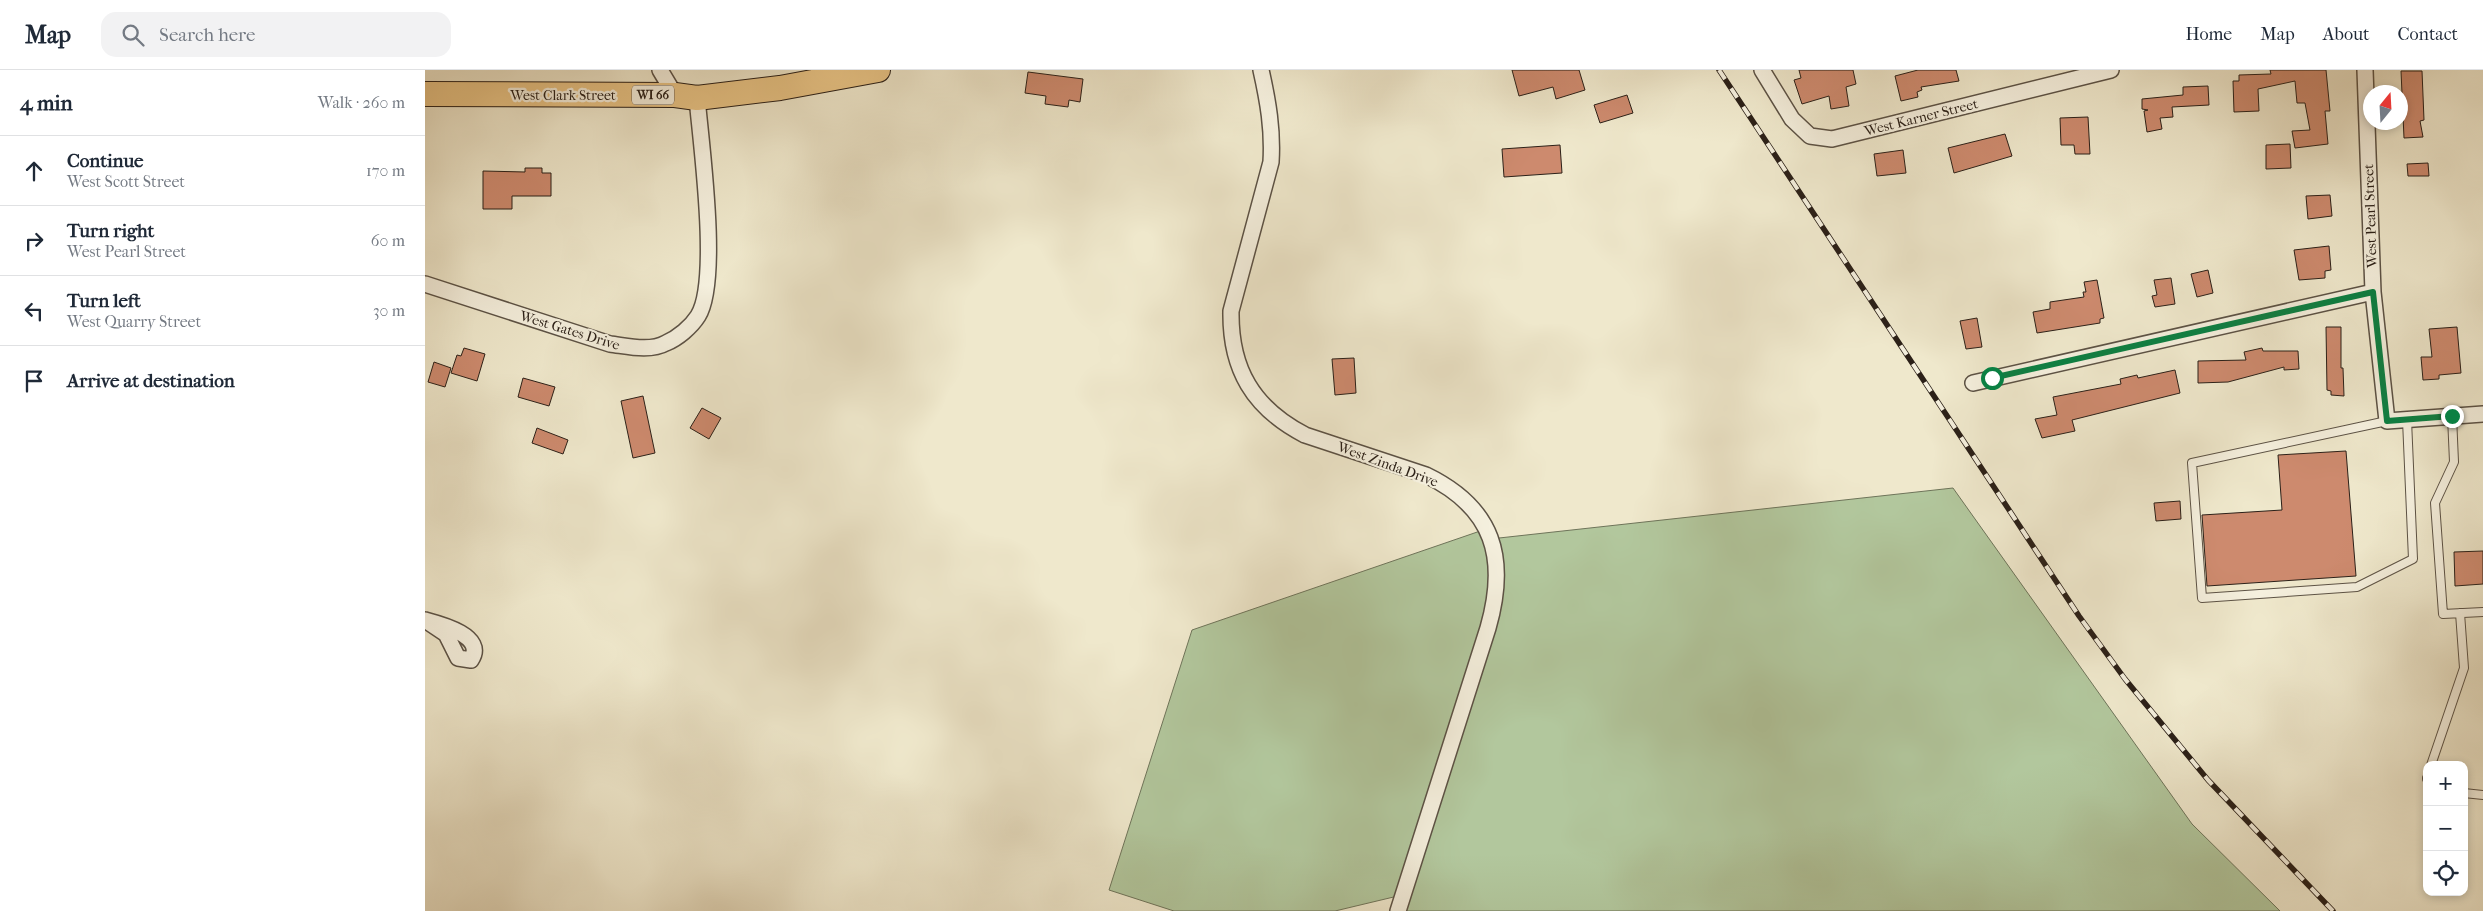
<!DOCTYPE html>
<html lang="en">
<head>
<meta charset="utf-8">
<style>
	:root { --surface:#fff; --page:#f2f2f3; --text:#1f2937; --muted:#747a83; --line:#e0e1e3 }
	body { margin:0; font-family:"IM FELL French Canon",serif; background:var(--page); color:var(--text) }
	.controls { position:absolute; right:15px; bottom:15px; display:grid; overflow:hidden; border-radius:10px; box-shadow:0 2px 8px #0003 }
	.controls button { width:45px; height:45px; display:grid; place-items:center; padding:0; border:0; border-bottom:1px solid var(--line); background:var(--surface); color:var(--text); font:25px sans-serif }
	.compass { position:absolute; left:1938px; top:15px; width:45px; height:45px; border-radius:50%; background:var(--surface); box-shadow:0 2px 8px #0003; rotate:18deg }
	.stop { position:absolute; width:15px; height:15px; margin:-11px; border:4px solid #0b8043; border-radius:50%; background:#fff }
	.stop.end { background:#0b8043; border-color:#fff; box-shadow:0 1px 5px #0008 }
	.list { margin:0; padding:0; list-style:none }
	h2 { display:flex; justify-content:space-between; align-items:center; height:65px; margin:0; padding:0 20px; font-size:21px }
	h2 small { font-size:16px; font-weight:400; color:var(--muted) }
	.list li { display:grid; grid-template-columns:32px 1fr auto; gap:15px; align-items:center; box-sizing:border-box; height:70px; padding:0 20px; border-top:1px solid var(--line) }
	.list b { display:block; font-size:19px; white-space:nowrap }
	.list p { margin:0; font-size:16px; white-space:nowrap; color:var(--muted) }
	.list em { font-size:16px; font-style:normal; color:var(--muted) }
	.icon { flex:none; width:28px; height:28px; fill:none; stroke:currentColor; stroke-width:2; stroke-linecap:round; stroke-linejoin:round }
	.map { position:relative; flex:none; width:2058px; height:841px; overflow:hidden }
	header { display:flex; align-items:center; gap:30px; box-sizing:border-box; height:70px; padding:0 25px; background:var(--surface); border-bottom:1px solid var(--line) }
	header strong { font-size:24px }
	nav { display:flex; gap:28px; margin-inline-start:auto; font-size:18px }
	.search { width:350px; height:45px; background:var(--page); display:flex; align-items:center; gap:12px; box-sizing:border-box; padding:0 18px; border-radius:15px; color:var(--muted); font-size:19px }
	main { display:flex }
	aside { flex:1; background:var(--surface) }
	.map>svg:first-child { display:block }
	.green { fill:#b2c79d; stroke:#6e745a }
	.building { fill:#cd8a6e; stroke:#2b2018 }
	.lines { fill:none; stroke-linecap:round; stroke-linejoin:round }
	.lane-casing { stroke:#5c5245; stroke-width:10 }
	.street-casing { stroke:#5c5245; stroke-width:18 }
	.primary-casing { stroke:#2b2018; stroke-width:26 }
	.lane { stroke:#f5f0de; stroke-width:8 }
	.street { stroke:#f5f0de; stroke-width:15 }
	.primary { stroke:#e8c486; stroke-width:24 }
	.rail-casing { stroke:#2b2018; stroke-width:5.5 }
	.rail { stroke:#f5f0de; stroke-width:4; stroke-dasharray:11; stroke-linecap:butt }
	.route { stroke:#0b8043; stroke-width:6 }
	.labels { text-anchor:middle; stroke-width:4.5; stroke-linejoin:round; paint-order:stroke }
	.shield { fill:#f5f0de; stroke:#685e53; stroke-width:1 }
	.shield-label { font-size:12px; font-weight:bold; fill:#2b2018 }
	.street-label { font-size:14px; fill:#2b2018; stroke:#f5f0de }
</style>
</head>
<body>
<header>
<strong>Map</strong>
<div class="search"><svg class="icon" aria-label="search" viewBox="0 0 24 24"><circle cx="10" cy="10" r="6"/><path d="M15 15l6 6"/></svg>Search here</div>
<nav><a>Home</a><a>Map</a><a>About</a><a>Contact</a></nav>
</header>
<main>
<aside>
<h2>4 min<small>Walk · 260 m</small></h2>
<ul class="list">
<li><svg class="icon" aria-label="ahead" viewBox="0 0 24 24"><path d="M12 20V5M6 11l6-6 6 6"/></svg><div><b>Continue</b><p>West Scott Street</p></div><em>170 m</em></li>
<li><svg class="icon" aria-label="right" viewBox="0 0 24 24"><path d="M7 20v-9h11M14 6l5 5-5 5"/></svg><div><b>Turn right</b><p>West Pearl Street</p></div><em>60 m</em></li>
<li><svg class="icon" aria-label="left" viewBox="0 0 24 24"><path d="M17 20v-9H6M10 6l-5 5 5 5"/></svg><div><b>Turn left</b><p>West Quarry Street</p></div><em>30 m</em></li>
<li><svg class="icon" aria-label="arrive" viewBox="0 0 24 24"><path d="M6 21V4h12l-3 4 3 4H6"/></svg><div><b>Arrive at destination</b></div></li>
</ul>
</aside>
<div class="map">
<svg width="2058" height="841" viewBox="0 0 2058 841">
	<rect width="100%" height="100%" fill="#efe8cc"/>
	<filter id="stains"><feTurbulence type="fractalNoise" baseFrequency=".004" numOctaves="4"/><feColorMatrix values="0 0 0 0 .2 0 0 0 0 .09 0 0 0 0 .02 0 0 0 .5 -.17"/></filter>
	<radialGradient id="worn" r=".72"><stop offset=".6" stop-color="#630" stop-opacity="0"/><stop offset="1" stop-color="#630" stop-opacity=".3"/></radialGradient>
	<path class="green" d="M1528 418 1767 754 1855 841H973L977 825 910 841H749L684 820 767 560 1061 459 1065 469Z"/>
	<path class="building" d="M1087 0H1154L1160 20 1131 29 1128 17 1094 26Z
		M1374 0H1428L1431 14 1421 17 1424 36 1406 39 1404 26 1377 34 1369 10 1376 8Z
		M1493 0H1531L1534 11 1496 17 1497 20 1492 22 1493 27 1476 31 1470 6Z
		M1845 0H1901L1905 41H1900L1903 74 1870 78 1867 61 1885 60 1880 33H1872L1870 11 1833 19 1834 41 1809 42 1808 11H1814V5L1846 4Z
		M1976 1H1997L1999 50 1995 51 1998 67 1979 68Z
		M603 2 658 9 655 32 644 30 643 37 620 34 621 26 600 23Z
		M1783 16 1784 35 1747 37 1748 47 1735 48 1737 59 1722 62 1719 41 1723 40 1717 39V29L1758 25V17Z
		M1202 25 1208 43 1175 53 1169 35Z
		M1663 47 1665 84H1650L1649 75H1636L1635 48Z
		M1580 64 1587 86 1529 103 1523 78Z
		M1865 74 1866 98 1841 99V75Z
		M1135 75 1137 103 1079 107 1077 79Z
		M1478 80 1481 103 1452 106 1449 84Z
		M2003 93 2004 106H1983L1982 94Z
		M100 98H117V103H126V126H87V139H58V101L100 102Z
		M1905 125 1907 146 1883 149 1881 126Z
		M1904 176 1906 200 1900 201V208L1874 210 1869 180Z
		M1783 200 1788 223 1772 227 1766 204Z
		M1746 208 1750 234 1730 237 1727 226 1732 225 1729 210Z
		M1672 210 1679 248 1675 249V253L1612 263 1608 242 1625 239V232L1659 227 1658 222H1661L1659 212Z
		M1552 248 1557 277 1541 279 1535 251Z
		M1901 257H1916V298H1918L1919 326 1906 325V321L1902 320Z
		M2032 257 2036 303 2014 305V309L1998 310 1996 287H2007L2004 259Z
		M39 278 60 284 52 311 26 303 32 285 36 286Z
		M1837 278 1838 281H1873L1874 299 1859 300V297L1803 312 1773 313V291L1821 290 1819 282Z
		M929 288 931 323 910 325 907 289Z
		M9 292 26 298 20 317 3 312Z
		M1750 300 1755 323 1647 350 1650 361 1617 368 1610 349 1632 345 1628 327 1696 314 1695 309 1712 305 1713 308Z
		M98 308 130 317 124 336 93 327Z
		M218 326 230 383 208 388 196 331Z
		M277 338 296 348 284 369 265 358Z
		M112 358 143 370 138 384 107 373Z
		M1921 381 1931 506 1782 516 1777 445 1857 440 1853 385Z
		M1755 431 1756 449 1731 451 1729 433Z
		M2058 481V514L2030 516 2029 482Z"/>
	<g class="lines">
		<defs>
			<path id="lane" d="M2027 346 2029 392 2010 433 2018 544 2058 542
				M1962 351 1767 393 1777 528 1932 517 1988 489 1982 350
				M2006 695 2039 598 2035 543
				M2002 708V709
				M2039 723 2058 725"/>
			<path id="street" d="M235 0 250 25
				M836 0C843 31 848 60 846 92L806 241C805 299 828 338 880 365L1001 405C1069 438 1083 488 1063 558L973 841
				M1337 0 1367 49 1385 66 1407 69 1686 0
				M1940 0 1948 222 1962 351 2058 344
				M0 214 185 274C202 276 225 282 241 273 253 268 266 257 273 246 295 211 276 74 272 28
				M1548 313 1948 222
				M0 550C15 554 62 566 46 590L33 588 21 564 0 550"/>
			<path id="primary" d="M0 24 250 25 272 28 355 18 453 0"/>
		</defs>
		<use href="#lane" class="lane-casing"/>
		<use href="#street" class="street-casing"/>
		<use href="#primary" class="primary-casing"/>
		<use href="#lane" class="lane"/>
		<use href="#street" class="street"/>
		<use href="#primary" class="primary"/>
		<defs>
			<path id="rail" d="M1294 0 1654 546 1700 609 1783 710 1908 841"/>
		</defs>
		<use href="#rail" class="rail-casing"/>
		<use href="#rail" class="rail"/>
	</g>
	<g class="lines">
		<path class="route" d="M1567 308 1948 222 1962 351 2027 346"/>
	</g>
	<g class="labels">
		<rect class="shield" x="207" y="15.5" width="42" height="19" rx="4"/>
		<g class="shield-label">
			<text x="228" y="29">WI 66</text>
		</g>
		<g class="street-label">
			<text x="138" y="30">West Clark Street</text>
			<text transform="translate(1496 47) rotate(-14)" y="5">West Karner Street</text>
			<text transform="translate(1945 146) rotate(-92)" y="5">West Pearl Street</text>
			<text transform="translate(145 260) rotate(17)" y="5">West Gates Drive</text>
			<text transform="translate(963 394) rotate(20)" y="5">West Zinda Drive</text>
		</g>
	</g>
	<rect width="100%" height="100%" filter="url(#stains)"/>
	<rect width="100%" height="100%" fill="url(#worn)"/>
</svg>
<div class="controls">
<button>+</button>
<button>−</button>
<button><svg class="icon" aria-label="locate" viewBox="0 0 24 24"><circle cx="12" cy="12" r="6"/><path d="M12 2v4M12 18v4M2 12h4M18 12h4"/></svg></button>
</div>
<svg class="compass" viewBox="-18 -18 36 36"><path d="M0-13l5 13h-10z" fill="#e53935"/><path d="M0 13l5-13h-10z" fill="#747a83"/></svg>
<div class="stop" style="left:1567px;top:308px"></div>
<div class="stop end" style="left:2027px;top:346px"></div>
</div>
</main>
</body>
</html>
